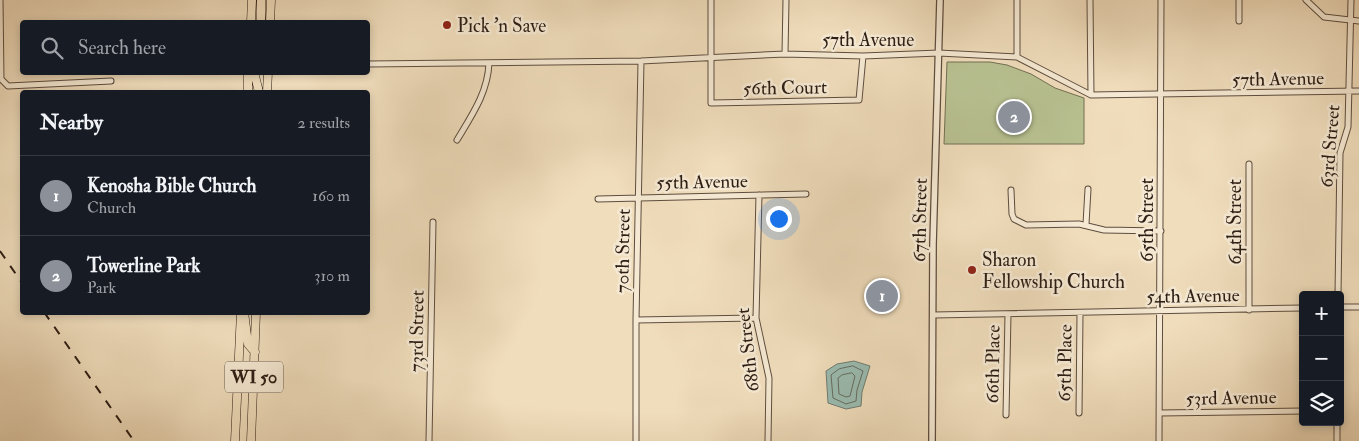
<!DOCTYPE html>
<html lang="en">
<head>
<meta charset="utf-8">
<style>
	:root { --surface:#171b24; --page:#20242c; --text:#f1f3f6; --muted:#9ea1a6; --line:#363941; --accent:#8c9099 }
	body { margin:0; font-family:"IM FELL Double Pica",serif; background:var(--page); color:var(--text) }
	.controls { position:absolute; right:15px; bottom:15px; display:grid; overflow:hidden; border-radius:5px; box-shadow:0 2px 8px #0003 }
	.controls button { width:45px; height:45px; display:grid; place-items:center; padding:0; border:0; border-bottom:1px solid var(--line); background:var(--surface); color:var(--text); font:25px sans-serif }
	.you { position:absolute; left:778px; top:218px; width:18px; height:18px; margin:-12px; border:4px solid #fff; border-radius:50%; background:#1a73e8; box-shadow:0 0 0 8px #1a73e833 }
	.badge { display:grid; place-items:center; width:32px; height:32px; border-radius:50%; background:var(--accent); color:#fff; font-size:16px; font-weight:700 }
	.pin { position:absolute; translate:-50% -50%; border:2px solid #fff; box-shadow:0 1px 5px #0006 }
	.list { margin:0; padding:0; list-style:none }
	h2 { display:flex; justify-content:space-between; align-items:center; height:65px; margin:0; padding:0 20px; font-size:21px }
	h2 small { font-size:16px; font-weight:400; color:var(--muted) }
	.list li { display:grid; grid-template-columns:32px 1fr auto; gap:15px; align-items:center; box-sizing:border-box; height:80px; padding:0 20px; border-top:1px solid var(--line) }
	.list b { display:block; font-size:19px; white-space:nowrap }
	.list p { margin:0; font-size:16px; white-space:nowrap; color:var(--muted) }
	.list em { font-size:16px; font-style:normal; color:var(--muted) }
	.icon { flex:none; width:28px; height:28px; fill:none; stroke:currentColor; stroke-width:2; stroke-linecap:round; stroke-linejoin:round }
	.map { position:relative; flex:none; width:1359px; height:441px; overflow:hidden }
	.search { position:absolute; background:var(--surface); box-shadow:0 2px 8px #0003; left:20px; top:20px; width:350px; height:55px; display:flex; align-items:center; gap:12px; box-sizing:border-box; padding:0 18px; border-radius:5px; color:var(--muted); font-size:19px }
	.panel { position:absolute; background:var(--surface); box-shadow:0 2px 8px #0003; left:20px; top:90px; width:350px; height:225px; border-radius:5px }
	.map>svg:first-child { display:block }
	.green { fill:#b8c191; stroke:#726f52 }
	.water { fill:#9abcb1; stroke:#6e7c72 }
	.lines { fill:none; stroke-linecap:round; stroke-linejoin:round }
	.shore { stroke:#646c62; stroke-width:1 }
	.minor-casing { stroke:#5e4d3e; stroke-width:7 }
	.tertiary-casing { stroke:#5e4d3e; stroke-width:8 }
	.primary-casing { stroke:#2d1d14; stroke-width:9 }
	.minor { stroke:#f5e9d3; stroke-width:5 }
	.tertiary { stroke:#f5e9d3; stroke-width:5.5 }
	.primary { stroke:#f0ddbc; stroke-width:8 }
	.rail { stroke:#2d1d14; stroke-width:2; stroke-dasharray:9 9; stroke-linecap:butt }
	.poi-dot { fill:#8f2418; stroke:#f5e9d3; stroke-width:2 }
	.labels { text-anchor:middle; stroke-width:5; stroke-linejoin:round; paint-order:stroke }
	.shield { fill:#f5e9d3; stroke:#695a4d; stroke-width:1 }
	.shield-label { font-size:18px; font-weight:bold; fill:#2d1d14 }
	.poi-label { font-size:19px; fill:#2d1d14; stroke:#f5e9d3; text-anchor:start }
	.street-label { font-size:19px; fill:#2d1d14; stroke:#f5e9d3 }
</style>
</head>
<body>
<div class="map">
<svg width="1359" height="441" viewBox="0 0 1359 441">
	<rect width="100%" height="100%" fill="#f0ddbc"/>
	<filter id="stains"><feTurbulence type="fractalNoise" baseFrequency=".004" numOctaves="4"/><feColorMatrix values="0 0 0 0 .2 0 0 0 0 .09 0 0 0 0 .02 0 0 0 .5 -.17"/></filter>
	<radialGradient id="worn" r=".72"><stop offset=".6" stop-color="#630" stop-opacity="0"/><stop offset="1" stop-color="#630" stop-opacity=".3"/></radialGradient>
	<path class="green" d="M947 62H990L1007 65 1031 74 1055 88 1084 98V144H944Z"/>
	<path class="water" d="M854 361 870 366 862 392 861 406 846 409 828 403 826 371 837 364Z"/>
	<g class="lines">
		<path class="shore" d="M853 366 863 371 857 390 856 401 846 404 833 398 831 375 839 369Z
			M852 373 855 376 850 396 846 397 839 394 838 378 842 375Z"/>
		<defs>
			<path id="minor" d="M0 0 1 79 8 86 111 81
				M711 0V103L859 100 863 56
				M1017 0V57
				M1090 0 1091 95
				M1306 0 1324 17 1359 21
				M1239 21V0
				M785 54 786 0
				M368 64 641 61 785 54 863 56 939 53 1017 57 1091 95 1359 91
				M457 140C472 115 488 92 489 63
				M1011 190 1012 214 1014 219 1026 225 1079 224 1104 230 1161 231
				M759 195 756 318 769 378 768 441
				M598 199 806 194
				M1086 224 1088 189
				M1338 295 1340 153 1348 127 1351 0
				M1340 307H1359
				M1249 310V164
				M933 315 1303 308
				M636 320 756 318
				M1079 413 1080 314
				M1160 413 1303 411
				M1006 415 1008 314
				M429 441 433 222
				M636 441V320L641 61
				M1159 441 1161 0
				M1337 441V422"/>
			<path id="tertiary" d="M932 441 933 244 940 0"/>
			<path id="primary" d="M251 22 252 0
				M261 22V0
				M270 22 271 0
				M254 72 259 92
				M248 92V72
				M267 92 268 72
				M244 312 248 344 255 352
				M235 441 241 312
				M251 441 256 312"/>
		</defs>
		<use href="#minor" class="minor-casing"/>
		<use href="#tertiary" class="tertiary-casing"/>
		<use href="#primary" class="primary-casing"/>
		<use href="#minor" class="minor"/>
		<use href="#tertiary" class="tertiary"/>
		<use href="#primary" class="primary"/>
		<path class="rail" d="M0 251 22 283
			M44 312 134 441"/>
	</g>
	<g class="poi-dot">
		<circle cx="447" cy="25" r="5"/>
		<circle cx="972" cy="270" r="5"/>
	</g>
	<g class="labels">
		<rect class="shield" x="225" y="361.5" width="58" height="31" rx="4"/>
		<g class="shield-label">
			<text x="254" y="383">WI 50</text>
		</g>
		<g class="poi-label">
			<text x="457" y="32">Pick 'n Save</text>
			<text x="982" y="266">Sharon<tspan x="982" dy="22">Fellowship Church</tspan></text>
		</g>
		<g class="street-label">
			<text x="868" y="46">57th Avenue</text>
			<text transform="translate(1278 78) rotate(-1)" y="7">57th Avenue</text>
			<text transform="translate(785 87) rotate(-1)" y="7">56th Court</text>
			<text transform="translate(1329 146) rotate(-85)" y="7">63rd Street</text>
			<text transform="translate(702 181) rotate(-1)" y="7">55th Avenue</text>
			<text transform="translate(919 220) rotate(-89)" y="7">67th Street</text>
			<text transform="translate(1146 220) rotate(-90)" y="7">65th Street</text>
			<text transform="translate(1234 222) rotate(-90)" y="7">64th Street</text>
			<text transform="translate(622 251) rotate(-89)" y="7">70th Street</text>
			<text transform="translate(1193 295) rotate(-1)" y="7">54th Avenue</text>
			<text transform="translate(416 331) rotate(-89)" y="7">73rd Street</text>
			<text transform="translate(747 350) rotate(-97)" y="7">68th Street</text>
			<text transform="translate(1064 363) rotate(-89)" y="7">65th Place</text>
			<text transform="translate(992 364) rotate(-89)" y="7">66th Place</text>
			<text transform="translate(1231 397) rotate(-1)" y="7">53rd Avenue</text>
		</g>
	</g>
	<rect width="100%" height="100%" filter="url(#stains)"/>
	<rect width="100%" height="100%" fill="url(#worn)"/>
</svg>
<div class="controls">
<button>+</button>
<button>−</button>
<button><svg class="icon" aria-label="layers" viewBox="0 0 24 24"><path d="M12 4l9 5-9 5-9-5zM3 14l9 5 9-5"/></svg></button>
</div>
<div class="you"></div>
<div class="pin badge" style="left:882px;top:296px">1</div>
<div class="pin badge" style="left:1014px;top:117px">2</div>
<div class="search"><svg class="icon" aria-label="search" viewBox="0 0 24 24"><circle cx="10" cy="10" r="6"/><path d="M15 15l6 6"/></svg>Search here</div>
<section class="panel">
<h2>Nearby<small>2 results</small></h2>
<ul class="list">
<li><span class="badge">1</span><div><b>Kenosha Bible Church</b><p>Church</p></div><em>160 m</em></li>
<li><span class="badge">2</span><div><b>Towerline Park</b><p>Park</p></div><em>310 m</em></li>
</ul>
</section>
</div>
</body>
</html>
